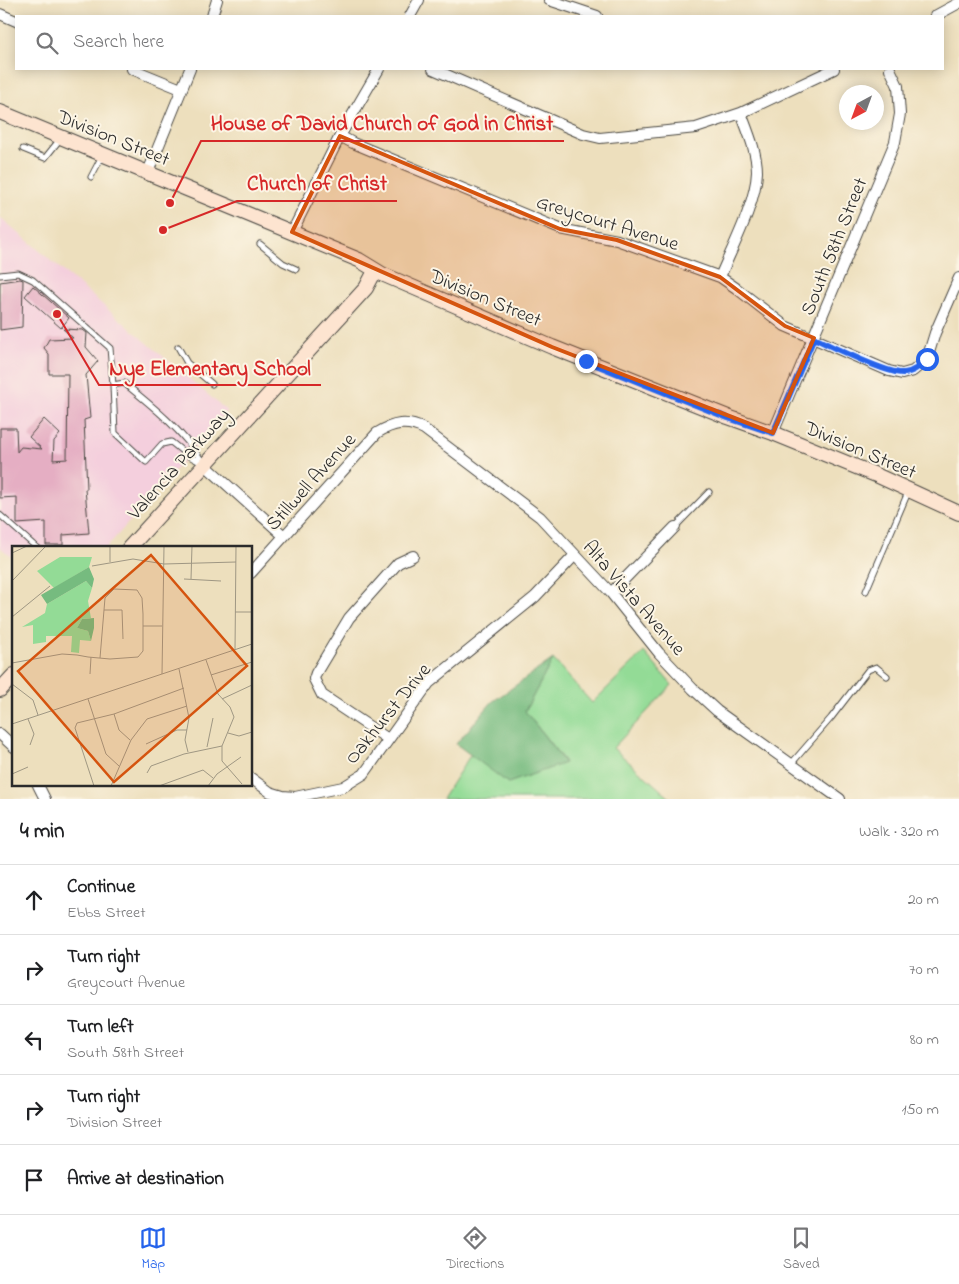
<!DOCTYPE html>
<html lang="en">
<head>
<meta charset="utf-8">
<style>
	:root { --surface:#fff; --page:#f2f2f2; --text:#202124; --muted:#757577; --line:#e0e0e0; --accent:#2563eb }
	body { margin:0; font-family:"Indie Flower",sans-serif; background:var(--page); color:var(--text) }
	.compass { position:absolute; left:839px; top:85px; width:45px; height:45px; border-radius:50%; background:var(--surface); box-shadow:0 2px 12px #0003; rotate:221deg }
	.stop { position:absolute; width:15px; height:15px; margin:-11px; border:4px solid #2563eb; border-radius:50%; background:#fff }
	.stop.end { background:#2563eb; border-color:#fff; box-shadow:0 1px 5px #0008 }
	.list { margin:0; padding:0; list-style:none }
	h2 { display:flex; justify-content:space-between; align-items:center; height:65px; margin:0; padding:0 20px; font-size:21px }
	h2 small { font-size:16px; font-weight:400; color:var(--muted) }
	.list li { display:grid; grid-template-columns:32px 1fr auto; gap:15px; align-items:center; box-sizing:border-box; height:70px; padding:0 20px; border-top:1px solid var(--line) }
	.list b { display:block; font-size:19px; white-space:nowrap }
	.list p { margin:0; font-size:16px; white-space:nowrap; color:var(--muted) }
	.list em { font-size:16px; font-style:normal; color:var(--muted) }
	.icon { flex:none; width:28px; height:28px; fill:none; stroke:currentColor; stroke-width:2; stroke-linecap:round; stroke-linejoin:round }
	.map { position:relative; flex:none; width:959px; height:799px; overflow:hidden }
	.search { position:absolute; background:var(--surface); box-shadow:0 2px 12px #0003; left:15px; right:15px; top:15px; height:55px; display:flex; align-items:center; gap:12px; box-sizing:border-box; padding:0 18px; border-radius:0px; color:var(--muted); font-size:19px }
	.sheet { height:415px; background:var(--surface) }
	nav { display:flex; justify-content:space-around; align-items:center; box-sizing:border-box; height:70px; border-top:1px solid var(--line); background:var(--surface); font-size:14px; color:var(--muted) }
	nav a { display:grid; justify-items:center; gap:2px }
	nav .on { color:var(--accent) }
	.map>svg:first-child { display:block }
	.built { fill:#f4cfdd }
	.green { fill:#93db96; stroke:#5f8360 }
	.forest { fill:#76bb7f; stroke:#507355 }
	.building { fill:#e5aec3 }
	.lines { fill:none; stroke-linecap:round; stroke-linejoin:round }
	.service-casing { stroke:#484641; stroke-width:7 }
	.minor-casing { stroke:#484641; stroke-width:12 }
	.secondary-casing { stroke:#484641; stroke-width:16 }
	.service { stroke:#fff; stroke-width:5 }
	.minor { stroke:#fff; stroke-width:10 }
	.secondary { stroke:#fde4d0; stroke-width:14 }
	.route { stroke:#2563eb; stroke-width:6 }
	.marked { fill:#d5540f; fill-opacity:0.2; stroke:#d5540f; stroke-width:4; stroke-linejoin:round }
	.labels { text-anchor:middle; stroke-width:4; stroke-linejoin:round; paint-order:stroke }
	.street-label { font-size:20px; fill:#2b2b2b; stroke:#fcf5e5 }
	.inset-road { fill:none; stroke:#9f9783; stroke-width:1 }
	.view { fill:#d5540f; fill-opacity:0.15; stroke:#d5540f; stroke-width:2.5 }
	.inset-edge { fill:none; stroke:#2b2b2b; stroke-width:2.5 }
	.leader { fill:none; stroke:#d62828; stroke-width:2 }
	.callout-dot { fill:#d62828; stroke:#fcf5e5; stroke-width:2 }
	.callout-label { font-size:21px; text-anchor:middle; font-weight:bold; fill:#d62828; stroke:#fcf5e5; stroke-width:4; stroke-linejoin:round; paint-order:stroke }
</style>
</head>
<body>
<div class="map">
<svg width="959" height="799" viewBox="0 0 959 799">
	<rect width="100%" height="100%" fill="#fcf5e5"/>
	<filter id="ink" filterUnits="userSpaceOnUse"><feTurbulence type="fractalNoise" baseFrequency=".02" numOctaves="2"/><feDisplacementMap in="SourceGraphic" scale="10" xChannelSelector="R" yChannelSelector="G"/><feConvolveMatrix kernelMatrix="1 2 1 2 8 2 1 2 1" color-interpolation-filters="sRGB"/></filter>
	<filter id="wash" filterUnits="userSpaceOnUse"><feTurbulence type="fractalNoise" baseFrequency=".0096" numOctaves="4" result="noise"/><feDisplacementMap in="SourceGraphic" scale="20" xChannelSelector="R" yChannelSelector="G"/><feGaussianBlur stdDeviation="1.12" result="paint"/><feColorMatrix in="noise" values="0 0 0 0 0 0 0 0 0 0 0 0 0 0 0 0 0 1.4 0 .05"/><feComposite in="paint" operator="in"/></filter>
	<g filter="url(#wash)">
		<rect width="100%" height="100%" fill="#eddfbd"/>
		<path class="built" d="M0 217 227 411 106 548H14V559L0 547Z"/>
		<path class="green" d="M644 652 672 685 613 748 671 799H442L471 754 508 783 565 762 525 711 553 659 592 703Z"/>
		<path class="forest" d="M553 659 525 711 565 763 508 783 456 744 492 702Z"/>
		<g id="blocks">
			<path class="building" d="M20 279 23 280 22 327 0 330V282Z
				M33 286 69 318 61 328 25 296Z
				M63 329 83 330 87 333 86 347 98 361 86 375 90 418 84 420 87 489H85L89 533 63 535V545H46V522L17 524V497L0 498V428H16L17 452 21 447 42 449 29 437 44 419 60 434 54 441 53 460 67 459 68 374H49V354L44 348 49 339 73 338Z"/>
		</g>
	</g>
	<g filter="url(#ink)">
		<use href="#blocks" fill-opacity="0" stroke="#484641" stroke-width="1"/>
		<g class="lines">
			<defs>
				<path id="service" d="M23 149 45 158 61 138
					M91 177 102 156
					M260 244 283 263 296 269
					M0 275 18 273 33 280 110 348 113 385
					M178 347 187 363 212 384
					M124 383C155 408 182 430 204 464L187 455 171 442 162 444 146 462 115 433 113 385Z
					M0 515 37 548
					M675 527 709 492
					M866 591 909 490
					M791 764 831 718 868 670 876 667 887 676"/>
				<path id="minor" d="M549 0 597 16
					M0 14 16 21
					M212 16 217 0
					M410 16 419 0
					M935 16 959 3
					M132 69 181 89
					M433 69 583 134 600 138 696 128 741 113 834 69
					M340 136 353 143 560 229 617 240 720 277 736 288 785 326 889 371 902 374 913 371 927 359 935 333 959 278
					M148 172 190 69
					M292 232 340 136 379 69
					M720 277C732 248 756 203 757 172 757 152 748 132 741 113
					M773 433 895 142 900 114 898 86 890 69
					M204 464 284 536
					M251 573 377 433C393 423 407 420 424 429L540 517 611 593 659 653 693 689 717 711 840 799
					M611 593 675 527
					M0 734 14 747
					M388 739 322 695 314 679 316 673 349 618 398 563 413 556
					M251 778 270 792 283 796 295 797 343 787 364 774 429 683 535 597 575 555
					M38 785 45 799"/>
				<path id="secondary" d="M0 112 359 260 382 274 552 347 728 417 773 433 876 475 959 513
					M129 548 366 288 375 271
					M0 690 14 675"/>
			</defs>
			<use href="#service" class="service-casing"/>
			<use href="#minor" class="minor-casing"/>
			<use href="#secondary" class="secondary-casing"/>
			<use href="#service" class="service"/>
			<use href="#minor" class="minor"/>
			<use href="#secondary" class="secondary"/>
		</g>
	</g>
	<g class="lines" filter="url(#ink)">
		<path class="route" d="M586 361 728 418 773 433 814 338C830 346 890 375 904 373 914 372 920 366 927 359"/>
	</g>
	<path class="marked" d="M340 136 560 229 617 240 720 277 785 326 814 338 773 433 552 347 292 232Z"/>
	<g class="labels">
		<g class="street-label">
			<text transform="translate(114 137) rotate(22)" y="7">Division Street</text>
			<text transform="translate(608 222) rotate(17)" y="7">Greycourt Avenue</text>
			<text transform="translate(833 246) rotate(-68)" y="7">South 58th Street</text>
			<text transform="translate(486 297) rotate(23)" y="7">Division Street</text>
			<text transform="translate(861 449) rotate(23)" y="7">Division Street</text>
			<text transform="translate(178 463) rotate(-48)" y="7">Valencia Parkway</text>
			<text transform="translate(310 481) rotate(-48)" y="7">Stillwell Avenue</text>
			<text transform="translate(635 597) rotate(49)" y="7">Alta Vista Avenue</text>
			<text transform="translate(387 713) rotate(-51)" y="7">Oakhurst Drive</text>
		</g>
	</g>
	<g transform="translate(12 546)">
		<rect width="240" height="240" fill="#eddfbd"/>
		<path d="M48 11H80L77 21 42 42 25 25ZM74 35 80 42 76 55 79 72 70 73 65 82 76 85 79 95 68 94 67 107 59 106 60 90H34V96L21 98V79L10 81 33 67 35 58Z" fill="#93db96"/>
		<path d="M77 21 82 33 80 42 74 35 35 58 29 49ZM82 72V82L79 95 76 85 65 82 70 73Z" fill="#76bb7f"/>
		<path class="inset-road" d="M0 7 15 0M98 16V0M80 20 121 13 152 18 224 16M172 33 209 35M179 33 180 0M0 35 34 0M92 64H110L111 93M223 66H240M0 71 38 40M131 80H150M223 104 224 0M194 114 206 148 218 161 222 171 210 200V215L230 238M0 117 50 108 65 109 76 111 98 113 126 111 131 105V68L130 52 125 44 102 43 93 52 88 112M167 123 177 172 173 194 176 206M78 128 79 111M150 128 152 0M199 129 240 116M0 138 21 154 26 169M76 153 94 208 107 220M210 153 240 139M102 168 107 184 118 194M16 173 22 188 18 199M0 178 240 98M216 187 227 190 240 186M134 198 165 184H175M195 201 201 172M135 227 139 220 172 208 210 200M0 228 16 221M82 240 63 182 65 177 102 168 172 142M99 240 119 194 135 173 175 160M147 240 191 224 201 232M196 240 205 228 229 211"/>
		<path class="view" d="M139 9 235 120 102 236 6 125Z"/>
		<rect width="240" height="240" class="inset-edge"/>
	</g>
	<path class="leader" d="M170 203L201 141H564M163 230L237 201H397M57 314L99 385H321"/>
	<g class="callout-dot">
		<circle cx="170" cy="203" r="5"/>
		<circle cx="163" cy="230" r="5"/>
		<circle cx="57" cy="314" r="5"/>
	</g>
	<g class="callout-label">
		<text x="382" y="130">House of David Church of God in Christ</text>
		<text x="317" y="190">Church of Christ</text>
		<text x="210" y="375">Nye Elementary School</text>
	</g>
</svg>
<svg class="compass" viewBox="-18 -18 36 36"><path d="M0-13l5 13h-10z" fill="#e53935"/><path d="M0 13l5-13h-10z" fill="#757577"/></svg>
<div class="stop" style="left:927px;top:359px"></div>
<div class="stop end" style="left:586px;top:361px"></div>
<div class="search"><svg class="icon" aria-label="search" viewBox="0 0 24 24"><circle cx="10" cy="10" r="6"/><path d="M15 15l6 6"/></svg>Search here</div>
</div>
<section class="sheet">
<h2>4 min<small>Walk · 320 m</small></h2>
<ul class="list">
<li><svg class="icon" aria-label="ahead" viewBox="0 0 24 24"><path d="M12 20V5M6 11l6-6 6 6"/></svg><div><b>Continue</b><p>Ebbs Street</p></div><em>20 m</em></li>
<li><svg class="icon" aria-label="right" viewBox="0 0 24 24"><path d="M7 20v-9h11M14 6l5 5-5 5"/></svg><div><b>Turn right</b><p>Greycourt Avenue</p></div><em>70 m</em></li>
<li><svg class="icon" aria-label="left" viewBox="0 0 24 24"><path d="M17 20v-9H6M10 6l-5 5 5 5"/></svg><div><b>Turn left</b><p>South 58th Street</p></div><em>80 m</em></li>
<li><svg class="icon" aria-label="right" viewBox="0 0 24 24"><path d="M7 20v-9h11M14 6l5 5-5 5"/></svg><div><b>Turn right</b><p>Division Street</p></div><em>150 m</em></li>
<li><svg class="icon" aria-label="arrive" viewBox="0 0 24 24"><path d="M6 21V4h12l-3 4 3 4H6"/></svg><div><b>Arrive at destination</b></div></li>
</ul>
</section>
<nav>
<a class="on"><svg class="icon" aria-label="map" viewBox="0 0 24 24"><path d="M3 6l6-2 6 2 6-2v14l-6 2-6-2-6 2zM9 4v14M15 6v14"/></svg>Map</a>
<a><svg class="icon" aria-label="directions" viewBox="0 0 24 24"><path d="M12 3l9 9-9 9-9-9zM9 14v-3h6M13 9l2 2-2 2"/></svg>Directions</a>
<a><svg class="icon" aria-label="saved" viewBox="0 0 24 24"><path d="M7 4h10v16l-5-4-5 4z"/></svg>Saved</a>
</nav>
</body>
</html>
